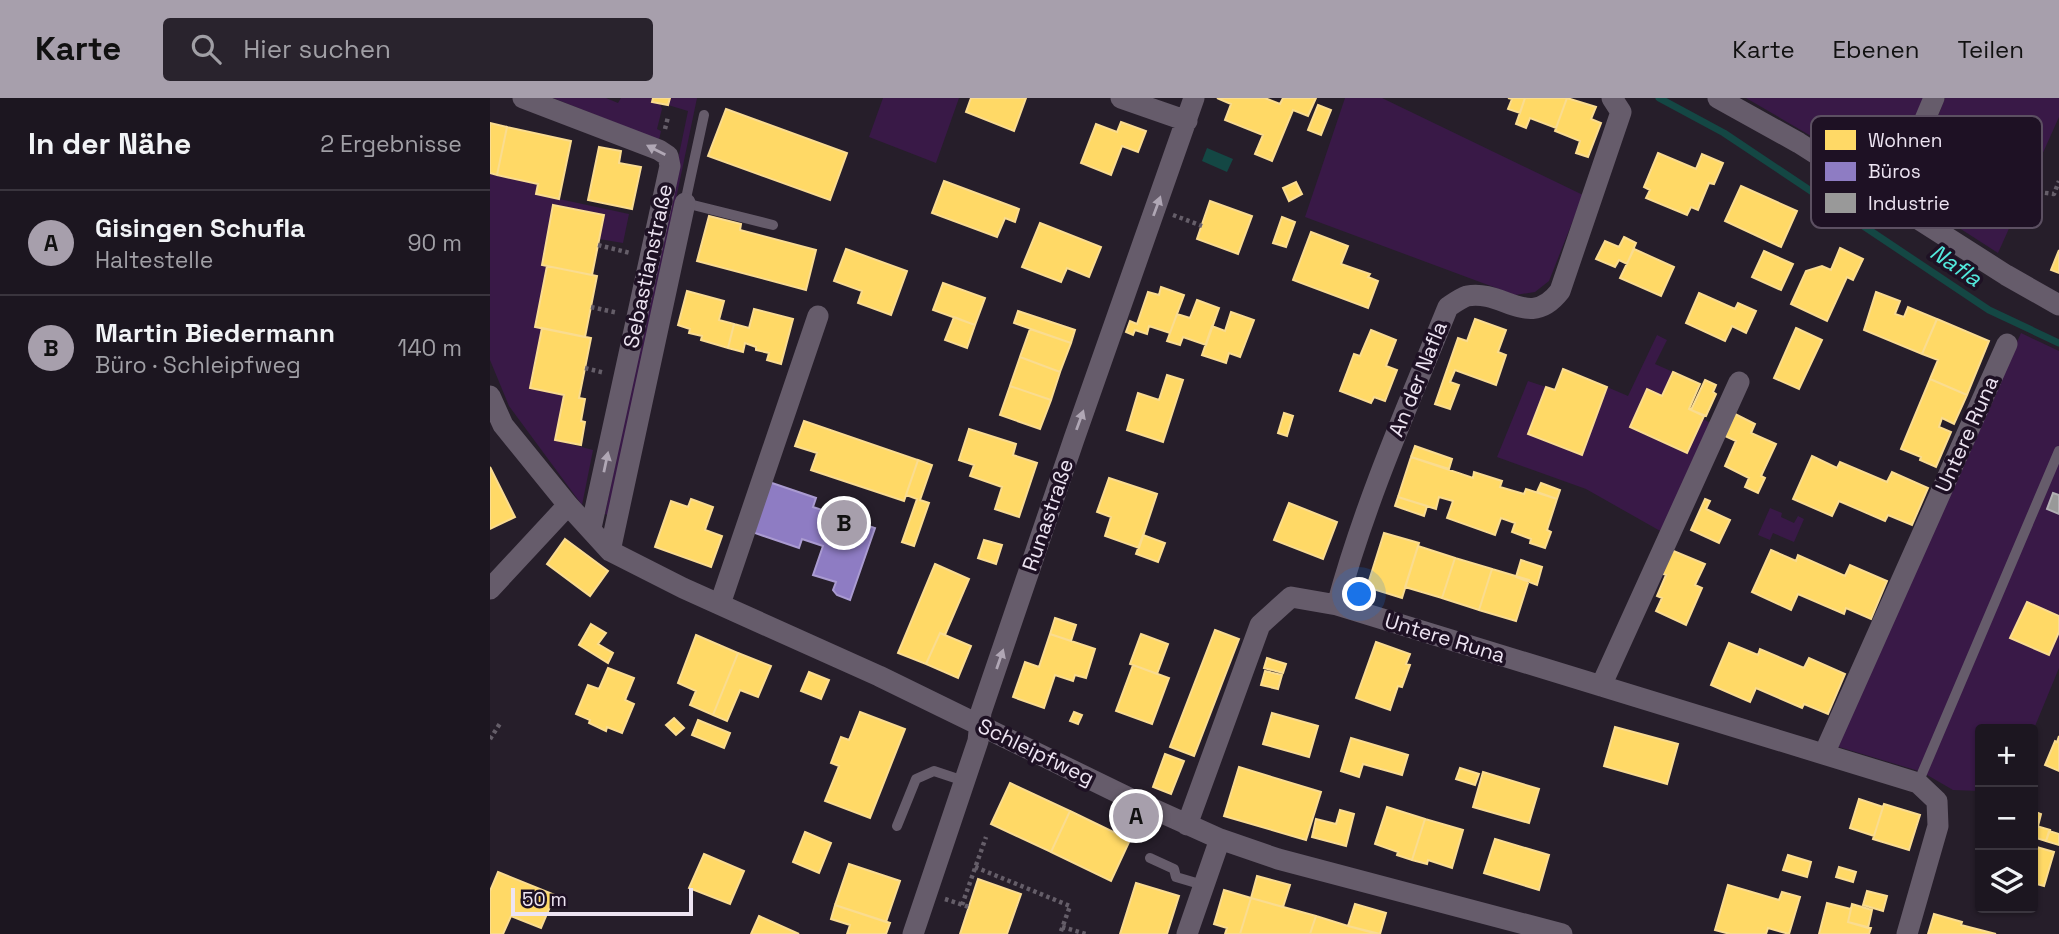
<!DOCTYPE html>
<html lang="de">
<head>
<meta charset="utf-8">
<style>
	:root { --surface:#1c1620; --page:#29232d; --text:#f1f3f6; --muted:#a09fa5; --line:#3a353e; --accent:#a79fac }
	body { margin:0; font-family:"Space Grotesk",sans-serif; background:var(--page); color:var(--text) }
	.controls { position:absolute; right:21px; bottom:21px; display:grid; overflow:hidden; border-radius:7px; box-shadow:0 2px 5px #0004 }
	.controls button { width:63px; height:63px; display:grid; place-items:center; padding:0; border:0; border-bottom:2px solid var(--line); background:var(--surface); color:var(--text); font:35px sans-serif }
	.scale { position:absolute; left:21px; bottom:18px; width:182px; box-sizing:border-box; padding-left:7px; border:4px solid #ede4f2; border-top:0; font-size:19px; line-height:24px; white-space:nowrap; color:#ede4f2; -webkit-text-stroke:5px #1e1124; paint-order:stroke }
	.you { position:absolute; left:870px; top:497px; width:24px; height:24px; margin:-18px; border:5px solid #fff; border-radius:50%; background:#1a73e8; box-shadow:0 0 0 10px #1a73e833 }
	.badge { display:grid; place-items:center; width:46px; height:46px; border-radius:50%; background:var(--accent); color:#111; font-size:23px; font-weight:700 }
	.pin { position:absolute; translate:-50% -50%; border:4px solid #fff; box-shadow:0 2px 7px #0006 }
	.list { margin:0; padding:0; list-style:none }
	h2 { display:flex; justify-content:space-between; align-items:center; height:91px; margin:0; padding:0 28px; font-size:30px }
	h2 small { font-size:23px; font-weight:400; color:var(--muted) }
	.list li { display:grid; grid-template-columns:46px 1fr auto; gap:21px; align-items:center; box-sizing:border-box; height:105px; padding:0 28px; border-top:2px solid var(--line) }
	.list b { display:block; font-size:26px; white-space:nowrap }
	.list p { margin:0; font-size:23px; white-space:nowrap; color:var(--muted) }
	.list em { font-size:23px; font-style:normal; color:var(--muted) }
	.icon { flex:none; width:38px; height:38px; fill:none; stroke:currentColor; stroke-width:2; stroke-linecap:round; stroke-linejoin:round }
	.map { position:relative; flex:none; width:1569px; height:836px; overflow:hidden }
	header { display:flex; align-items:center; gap:42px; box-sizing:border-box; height:98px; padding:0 35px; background:var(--accent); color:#111 }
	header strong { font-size:33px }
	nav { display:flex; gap:38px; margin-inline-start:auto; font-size:24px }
	.search { width:490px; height:63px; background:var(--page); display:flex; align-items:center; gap:18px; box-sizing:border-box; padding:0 24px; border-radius:7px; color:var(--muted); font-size:26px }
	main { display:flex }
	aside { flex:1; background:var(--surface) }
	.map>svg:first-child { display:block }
	.green { fill:#391947 }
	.water { fill:#144744 }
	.homes { fill:#ffd966; stroke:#fadc90; stroke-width:2 }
	.offices { fill:#8e7cc3; stroke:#aa9bd1; stroke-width:2 }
	.industry { fill:#999; stroke:#b2b0b4; stroke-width:2 }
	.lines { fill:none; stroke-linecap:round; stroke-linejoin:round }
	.stream { stroke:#144744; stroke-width:7 }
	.path { stroke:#655e69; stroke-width:4.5; stroke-dasharray:3.5 3.5; stroke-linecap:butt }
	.service { stroke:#665c6b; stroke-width:10 }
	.minor { stroke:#665c6b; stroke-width:21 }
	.oneway { fill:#b0a7b5 }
	.labels { text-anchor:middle; stroke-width:7; stroke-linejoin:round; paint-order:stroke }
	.street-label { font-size:21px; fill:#ede4f2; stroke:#1e1124 }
	.water-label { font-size:23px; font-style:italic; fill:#52e8dc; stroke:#1e1124 }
	.key { fill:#1e1124; stroke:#5c5062; stroke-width:2 }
	.key-label { font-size:19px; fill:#ede4f2 }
</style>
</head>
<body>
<header>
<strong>Karte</strong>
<div class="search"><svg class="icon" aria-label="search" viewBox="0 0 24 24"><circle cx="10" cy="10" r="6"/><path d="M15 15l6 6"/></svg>Hier suchen</div>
<nav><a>Karte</a><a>Ebenen</a><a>Teilen</a></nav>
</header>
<main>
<aside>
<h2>In der Nähe<small>2 Ergebnisse</small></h2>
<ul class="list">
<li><span class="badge">A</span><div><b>Gisingen Schufla</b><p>Haltestelle</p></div><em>90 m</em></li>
<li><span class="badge">B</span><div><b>Martin Biedermann</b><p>Büro · Schleipfweg</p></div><em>140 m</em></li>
</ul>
</aside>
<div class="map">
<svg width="1569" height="836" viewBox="0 0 1569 836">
	<rect width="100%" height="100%" fill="#261e2a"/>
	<path class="green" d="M63 0H116L128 5 131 0H163L162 4 170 6 172 11 167 31 171 33 169 42Z
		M180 0H207L120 418 115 416 198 13 178 7Z
		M393 0H469L446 65 379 39Z
		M855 0H892L1093 97 1059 183 1045 194 1025 197 815 119Z
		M1256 0H1435L1404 74 1393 80Z
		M1455 0H1569V19L1508 155 1418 97Z
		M0 75 48 86 46 96 139 116 133 145 109 141 64 107 52 166 57 168 52 230 74 297 65 342 103 352 92 407 19 308 0 262Z
		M1531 235 1569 253V570L1543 633 1490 631V693L1463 692 1432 674 1349 649V645Z
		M1167 237 1177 242 1165 266 1183 274 1172 298 1157 292 1140 329 1197 355 1213 321 1224 327 1172 434 1096 391 1007 359 1038 283 1056 289 1038 336 1092 357 1117 289 1138 298Z
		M1280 410 1292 415 1291 419 1304 425 1308 418 1314 421 1304 444 1283 435 1280 442 1268 437Z"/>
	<path class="water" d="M717 50 743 61 737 74 712 63Z"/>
	<path class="homes" d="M163 0H180L178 7 162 4Z
		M481 0H536L524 33 476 14Z
		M727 0H775L790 6 793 0H826L818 18 803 12 782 63 765 56 773 37 735 22 741 6Z
		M1018 0H1035L1030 15 1018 11 1022 1Z
		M1035 0H1077L1066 30 1040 20 1036 30 1026 26Z
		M1077 0 1106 9 1101 21 1111 25 1098 59 1086 55 1090 43 1065 33Z
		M828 7 841 12 831 37 818 32Z
		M236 11 357 55 340 102 218 58Z
		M631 24 656 33 648 54 632 48 621 77 591 65 606 26 627 34Z
		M0 25 17 29 7 77 0 75Z
		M17 29 81 43 69 101 46 96 48 86 7 77Z
		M109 49 131 53 129 65 151 69 142 111 98 102Z
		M1168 55 1206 71 1212 56 1233 65 1224 86 1219 85 1208 112 1201 109 1197 117 1156 100 1160 92 1154 89Z
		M454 83 529 111 525 124 515 120 507 139 442 115Z
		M806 84 812 96 799 103 793 90Z
		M1251 88 1307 113 1291 149 1235 123Z
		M720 103 762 118 748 156 707 141Z
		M63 107 114 117 102 177 52 167Z
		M219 118 251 126 250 132 326 152 316 192 207 163Z
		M792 119 805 124 796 149 783 145Z
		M550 125 611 149 599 179 577 170 571 184 532 169Z
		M821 134 858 148 851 166 880 176 878 179 888 183 878 210 803 182Z
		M1134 139 1146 145 1137 166 1129 162 1125 169 1106 161 1115 143 1129 149Z
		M1350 150 1373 161 1363 182 1357 179 1337 223 1301 206 1316 173 1332 168 1341 172Z
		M356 151 417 173 401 217 368 205 372 193 344 183Z
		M1144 151 1184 169 1171 198 1130 180Z
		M1569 152V175L1561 172Z
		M1274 153 1303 166 1291 192 1262 179Z
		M57 168 107 178 95 239 45 229Z
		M453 185 495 200 485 227 443 212Z
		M671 189 694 197 680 235 659 228 657 236 645 232 643 237 636 234 640 223 647 226 658 194 669 197Z
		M197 193 234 203 229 222 244 226 238 250 211 242 212 238 199 235 200 231 188 227Z
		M1386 194 1410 203 1405 216 1414 219 1418 209 1447 221 1432 256 1374 232Z
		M1209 195 1245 211 1248 205 1266 213 1256 235 1242 228 1235 243 1196 225Z
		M707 202 729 210 716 247 693 239 690 247 677 243 687 216 700 220Z
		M264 211 303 221 291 266 277 262 279 255 266 252V249L255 245 253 254 238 250 244 226 259 230Z
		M528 213 585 232 581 245 524 225Z
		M741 214 764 222 750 259 739 255 736 265 712 257 722 228 735 233Z
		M464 219 485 227 477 250 455 242Z
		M985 221 1016 232 1008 254 1016 257 1006 287 965 272 960 284 969 287 960 311 945 306 968 240 977 243Z
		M1447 221 1499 243 1477 297 1440 281 1448 262 1432 256Z
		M52 230 101 240 89 300 95 301 91 323 95 324 91 347 65 342 74 297 40 290Z
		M1306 230 1332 242 1309 291 1284 280Z
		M540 231 581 245 570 274 530 259Z
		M881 232 906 242 896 268 907 272 895 303 884 299 881 305 850 293 864 256 870 258Z
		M530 259 570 274 561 302 520 288Z
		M1073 271 1117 289 1092 357 1038 336 1056 289 1065 292Z
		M1183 274 1210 286 1199 311 1214 318 1197 355 1140 329 1157 291 1172 298Z
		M677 277 693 282 673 344 637 332 648 295 669 302Z
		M1440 281 1477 297 1464 326 1452 320 1449 329 1461 334 1446 369 1430 362 1431 359 1411 351Z
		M1215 282 1226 287 1223 294 1226 296 1216 318 1201 312Z
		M520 288 561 302 550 331 510 317Z
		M794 315 803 318 797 338 788 335Z
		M1245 316 1265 326 1261 335 1286 346 1271 378 1275 380 1268 395 1255 389 1259 380 1235 368 1246 343 1235 338Z
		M314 323 428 362 414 403 321 372 327 355 305 348Z
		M479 331 526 346 523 357 547 365 529 419 505 411 512 389 480 378 484 367 469 362Z
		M925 348 962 361 959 371 921 359Z
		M1322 358 1347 370 1350 364 1397 384 1402 374 1438 390 1422 427 1398 417 1395 423 1349 403 1342 418 1303 401Z
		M921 359 983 380 984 374 1012 383 1010 389 1034 396 1036 391 1067 401 1057 432 1061 434 1055 450 1040 445 1041 441 1022 434 1025 425 1011 420 1005 437 957 420 963 403 949 399 946 411 908 399Z
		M428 362 442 367 430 402 439 405 424 448 412 444 427 401 416 397Z
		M0 369 25 419 0 431Z
		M619 380 667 396 649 450 615 438 621 419 607 414Z
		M1051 385 1070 392 1067 401 1047 394Z
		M908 399 937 408 934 418 905 408Z
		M201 401 223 409 215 432 232 438 221 469 165 449 181 403 198 409Z
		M1215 401 1220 403 1216 411 1240 422 1229 445 1201 432Z
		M799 405 847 424 833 461 784 442Z
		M894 435 929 445 912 500 877 489Z
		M653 437 675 445 668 464 646 456Z
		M75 441 118 473 100 498 57 466Z
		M494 442 512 447 506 466 488 460Z
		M928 448 965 460 952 500 915 489Z
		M1181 452 1215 466 1205 487 1212 490 1196 527 1166 513 1172 500 1167 498 1176 477 1171 475Z
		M1281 452 1306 463 1308 457 1355 478 1360 467 1397 483 1381 521 1356 510 1354 516 1308 496 1301 512 1262 494Z
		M965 460 1002 471 989 512 952 500Z
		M1031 462 1052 469 1047 487 1026 479Z
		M445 466 479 481 455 537 450 535 436 566 408 555Z
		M1002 471 1039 482 1026 523 989 512Z
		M1537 504 1569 518V534L1559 557 1520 540Z
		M565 520 586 527 581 543 560 536Z
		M101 526 116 535 108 546 123 555 118 565 89 547Z
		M725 532 749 541 704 658 680 649Z
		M450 535 481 548 468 580 436 566Z
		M560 536 605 551 596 580 585 577 583 583 565 577 554 610 523 599 535 564 549 569Z
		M651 536 678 546 667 576 640 566Z
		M206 537 248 555 223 617 200 607 206 593 188 585Z
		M886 544 920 556 916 566 920 567 912 589 908 588 900 612 866 600Z
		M1239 545 1268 557 1270 551 1314 570 1319 560 1355 576 1338 616 1314 606 1312 610 1266 590 1260 604 1221 587Z
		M248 555 281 568 268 599 250 592 237 623 223 617Z
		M777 560 796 566 793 575 774 570Z
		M643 567 679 580 662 626 626 613Z
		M118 570 144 580 135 602 144 606 132 635 117 629 116 633 99 625 100 622 86 616 98 587 109 591Z
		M775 573 792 577 788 591 771 587Z
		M319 574 339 582 331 601 311 593Z
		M370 614 415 631 380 720 335 703 349 668 341 665 351 639 359 642Z
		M584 614 592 617 588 626 580 623Z
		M782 615 828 628 819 659 773 646Z
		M184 620 194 630 186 637 176 627Z
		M208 622 240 635 234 650 202 637Z
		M1125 629 1188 646 1177 686 1114 668Z
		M1569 638V673L1555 667 1565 643 1567 644Z
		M861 640 918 657 912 677 873 666 869 679 851 673Z
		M675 656 694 663 681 696 663 689Z
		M749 669 831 694 816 742 734 718Z
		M970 670 989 676 985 687 966 681Z
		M993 674 1049 691 1039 725 983 709Z
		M520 685 580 713 561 754 501 726Z
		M1369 701 1393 709 1384 738 1360 730Z
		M1394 706 1430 717 1419 752 1383 741Z
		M897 709 935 721 922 762 907 757 908 754 885 746Z
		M850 712 864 716 856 748 822 739 826 721 846 726Z
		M580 713 640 742 621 783 561 754Z
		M1543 713 1551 716 1548 728 1543 727Z
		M629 714 643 720 640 726 627 720Z
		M935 721 973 732 962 770 938 762 937 766 922 762Z
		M1543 727 1560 732 1556 743 1543 739Z
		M1559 733 1569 736V747L1556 743Z
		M315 734 341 745 329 775 303 764Z
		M1005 741 1059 757 1049 792 994 775Z
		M1543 748 1564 754 1554 788 1543 785Z
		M214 756 254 773 240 806 199 790Z
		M1298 757 1321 764 1317 779 1293 772Z
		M359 766 410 783 396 824 345 807Z
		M1349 769 1366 774 1363 784 1346 779Z
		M8 774 65 797 51 830 21 818 13 836H0V793Z
		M767 778 800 787 793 809 761 800Z
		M488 781 531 796 517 836H470Z
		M646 785 689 798 677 836H630Z
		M1238 787 1289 802 1292 794 1310 799 1299 836 1278 830 1276 836H1240L1225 832Z
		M734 792 761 800 750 836H735L737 830 724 826Z
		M1377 793 1397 798 1393 813 1373 807Z
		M761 800 826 818 820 836H750Z
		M1337 805 1361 811 1358 824 1381 830 1379 836H1329Z
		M865 806 896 815 890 836 858 828Z
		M1362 806 1382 812 1378 830 1358 824Z
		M345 807 400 825 396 836H357L360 827 341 821Z
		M1444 816 1472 824 1471 827 1506 836H1438Z
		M269 818 309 836H261Z
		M826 818 858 828 887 836H820Z"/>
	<path class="offices" d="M279 384 326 400 323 409 385 430 360 502 347 497 343 492 346 484 323 477 333 448 312 441 309 450 262 434Z"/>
	<path class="industry" d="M1563 395 1569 397V416L1557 411Z"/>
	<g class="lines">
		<path class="stream" d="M1169 0 1234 35 1499 212 1569 245"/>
		<path class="path" d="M175 31 178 19
			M1548 94 1564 96 1569 83
			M683 117 712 128
			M108 147 140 155
			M101 209 128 215
			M95 270 115 275
			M0 641 11 624
			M485 769 580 808 570 836
			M455 801 479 809
			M472 807 496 739
			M572 829 596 836"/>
		<path class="service" d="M214 17 195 105 283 127
			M1428 685 1569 353
			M407 728 426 681 444 673 474 683
			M660 760 684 771 686 779 713 787"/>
		<path class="minor" d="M33 0 169 52 178 58 180 68 101 430
			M631 0 697 23
			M1228 0 1309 45 1516 177 1569 207
			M1401 102 1444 0
			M0 298 13 327 78 407 120 453 193 490 389 578 639 700 730 741 788 761 1072 836
			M120 453 195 105
			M0 491 78 407
			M230 506 328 218
			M847 507C875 404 918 307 958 209 964 205 971 200 977 198 1014 191 1039 233 1070 193L1131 14 1122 0
			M1111 588 1249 284
			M1334 656 1517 246
			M697 727 770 527 801 499 847 507 1428 685 1447 703 1448 728 1417 836
			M423 836 488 643 491 614 584 341 704 0
			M697 836 730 741"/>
	</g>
	<defs><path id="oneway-solid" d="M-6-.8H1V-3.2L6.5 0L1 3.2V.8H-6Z" transform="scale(1.75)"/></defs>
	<g class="oneway">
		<use href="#oneway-solid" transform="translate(166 52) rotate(-153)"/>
		<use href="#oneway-solid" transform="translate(667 108) rotate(-70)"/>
		<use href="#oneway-solid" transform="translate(590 322) rotate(-70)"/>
		<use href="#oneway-solid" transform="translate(116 364) rotate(-78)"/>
		<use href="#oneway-solid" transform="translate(510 561) rotate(-71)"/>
	</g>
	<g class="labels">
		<g class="street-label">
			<text transform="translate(158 168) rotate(-78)" y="7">Sebastianstraße</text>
			<text transform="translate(928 281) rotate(-68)" y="7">An der Nafla</text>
			<text transform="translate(1477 336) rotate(-66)" y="7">Untere Runa</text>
			<text transform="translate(558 417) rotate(-71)" y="7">Runastraße</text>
			<text transform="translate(955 540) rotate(17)" y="7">Untere Runa</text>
			<text transform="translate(546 654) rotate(26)" y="7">Schleipfweg</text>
		</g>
		<g class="water-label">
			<text transform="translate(1466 167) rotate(34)" y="8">Nafla</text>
		</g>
	</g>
	<rect x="1321" y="18" width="231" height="112" rx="10" class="key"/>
	<rect x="1335" y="32" width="31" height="20" fill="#ffd966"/>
	<rect x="1335" y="64" width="31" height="19" fill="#8e7cc3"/>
	<rect x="1335" y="95" width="31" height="20" fill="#999"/>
	<g class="key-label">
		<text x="1378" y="49">Wohnen</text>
		<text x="1378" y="80">Büros</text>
		<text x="1378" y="112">Industrie</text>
	</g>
</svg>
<div class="controls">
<button>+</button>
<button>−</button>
<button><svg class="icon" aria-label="layers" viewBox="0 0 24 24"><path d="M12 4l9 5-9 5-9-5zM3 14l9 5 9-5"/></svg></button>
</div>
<div class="scale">50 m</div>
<div class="you"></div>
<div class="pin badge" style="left:646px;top:718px">A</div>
<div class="pin badge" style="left:354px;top:425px">B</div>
</div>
</main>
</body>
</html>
